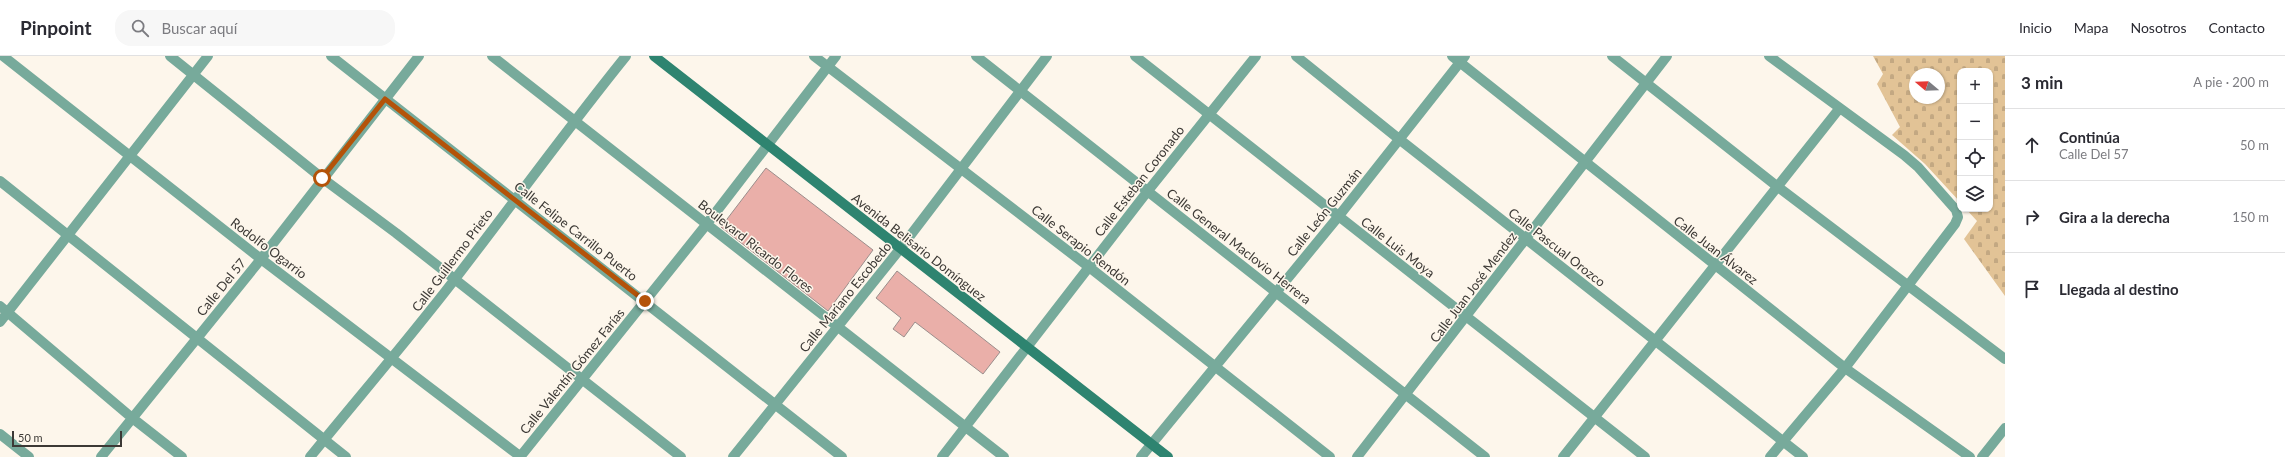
<!DOCTYPE html>
<html lang="es">
<head>
<meta charset="utf-8">
<style>
	:root { --surface:#fff; --page:#f7f7f7; --text:#2b2b33; --muted:#7c7c81; --line:#e1e1e2 }
	body { margin:0; font-family:Lato,sans-serif; background:var(--page); color:var(--text) }
	.controls { position:absolute; right:12px; top:12px; display:grid; overflow:hidden; border-radius:8px; box-shadow:0 1px 3px #0004 }
	.controls button { width:36px; height:36px; display:grid; place-items:center; padding:0; border:0; border-bottom:1px solid var(--line); background:var(--surface); color:var(--text); font:20px sans-serif }
	.compass { position:absolute; left:1909px; top:12px; width:36px; height:36px; border-radius:50%; background:var(--surface); box-shadow:0 1px 3px #0004; rotate:289deg }
	.scale { position:absolute; left:12px; bottom:10px; width:110px; box-sizing:border-box; padding-left:4px; border:2px solid #3c3935; border-top:0; font-size:11px; line-height:14px; white-space:nowrap; color:#3c3935; -webkit-text-stroke:3px #fdf6eb; paint-order:stroke }
	.stop { position:absolute; width:12px; height:12px; margin:-9px; border:3px solid #b45309; border-radius:50%; background:#fff }
	.stop.end { background:#b45309; border-color:#fff; box-shadow:0 1px 4px #0008 }
	.list { margin:0; padding:0; list-style:none }
	h2 { display:flex; justify-content:space-between; align-items:center; height:52px; margin:0; padding:0 16px; font-size:17px }
	h2 small { font-size:13px; font-weight:400; color:var(--muted) }
	.list li { display:grid; grid-template-columns:26px 1fr auto; gap:12px; align-items:center; box-sizing:border-box; height:72px; padding:0 16px; border-top:1px solid var(--line) }
	.list b { display:block; font-size:15px; white-space:nowrap }
	.list p { margin:0; font-size:13px; white-space:nowrap; color:var(--muted) }
	.list em { font-size:13px; font-style:normal; color:var(--muted) }
	.icon { flex:none; width:22px; height:22px; fill:none; stroke:currentColor; stroke-width:2; stroke-linecap:round; stroke-linejoin:round }
	.map { position:relative; flex:none; width:2005px; height:401px; overflow:hidden }
	header { display:flex; align-items:center; gap:24px; box-sizing:border-box; height:56px; padding:0 20px; background:var(--surface); border-bottom:1px solid var(--line) }
	header strong { font-size:19px }
	nav { display:flex; gap:22px; margin-inline-start:auto; font-size:14px }
	.search { width:280px; height:36px; background:var(--page); display:flex; align-items:center; gap:10px; box-sizing:border-box; padding:0 14px; border-radius:16px; color:var(--muted); font-size:15px }
	main { display:flex }
	aside { flex:1; background:var(--surface) }
	.map>svg:first-child { display:block }
	.cemetery { fill:url(#cemetery-stones); fill-rule:evenodd }
	.building { fill:#eaafa9; stroke:#9b8e8c }
	.lines { fill:none; stroke-linecap:round; stroke-linejoin:round }
	.street { stroke:#77aa9b; stroke-width:10 }
	.secondary { stroke:#2e8470; stroke-width:10 }
	.route { stroke:#b45309; stroke-width:5 }
	.labels { text-anchor:middle; stroke-width:3; stroke-linejoin:round; paint-order:stroke }
	.street-label { font-size:13px; fill:#3c3935; stroke:#fdf6eb }
</style>
</head>
<body>
<header>
<strong>Pinpoint</strong>
<div class="search"><svg class="icon" aria-label="search" viewBox="0 0 24 24"><circle cx="10" cy="10" r="6"/><path d="M15 15l6 6"/></svg>Buscar aquí</div>
<nav><a>Inicio</a><a>Mapa</a><a>Nosotros</a><a>Contacto</a></nav>
</header>
<main>
<div class="map">
<svg width="2005" height="401" viewBox="0 0 2005 401">
	<defs>
		<pattern id="cemetery-stones" width="16" height="16" patternUnits="userSpaceOnUse"><rect width="16" height="16" fill="#e2c396"/><path d="M2 7V4a2 2 0 0 1 4 0v3zM10 15v-3a2 2 0 0 1 4 0v3z" fill="#c3a882"/></pattern>
	</defs>
	<rect width="100%" height="100%" fill="#fdf6eb"/>
	<path class="cemetery" d="M1873 0H2005V240L1964 183 1977 165 1966 153H1990V15H1960V146L1925 108 1892 79 1900 71 1877 28 1883 18ZM1915 18H1939V42H1915Z"/>
	<path class="building" d="M766 112 873 194 828 255 721 171Z
		M897 215 1000 296 983 318 915 266 904 281 893 273 901 262 876 242Z"/>
	<g class="lines">
		<path class="street" d="M3 0 261 203 521 401
			M170 0 322 122 396 177 681 401
			M331 0 842 401
			M492 0 1004 401
			M814 0 1089 211 1330 401
			M976 0 1485 401
			M1135 0 1645 401
			M1296 0 1399 83 1803 401
			M1452 0 1845 312 1970 401
			M1612 0 1778 131 2005 303
			M1769 0 1904 99 1918 111 1956 154 1958 161 1955 168 1845 312 1770 401
			M0 125 346 401
			M0 250 131 361 182 401
			M0 266 208 0
			M0 378 29 401
			M101 401 261 203 419 0
			M310 401C358 342 408 284 455 223 512 149 567 73 626 0
			M520 401 706 169 836 0
			M733 401 900 193 1047 0
			M942 401 1147 136 1256 0
			M1141 401 1338 161 1465 0
			M1357 401 1667 0
			M1563 401 1839 53
			M1982 401 2005 372"/>
		<path class="secondary" d="M654 0 1168 401"/>
	</g>
	<g class="lines">
		<path class="route" d="M322 122 385 43 645 245"/>
	</g>
	<g class="labels">
		<g class="street-label">
			<text transform="translate(1139 125) rotate(-52)" y="5">Calle Esteban Coronado</text>
			<text transform="translate(1324 156) rotate(-51)" y="5">Calle León Guzmán</text>
			<text transform="translate(576 175) rotate(38)" y="5">Calle Felipe Carrillo Puerto</text>
			<text transform="translate(1081 189) rotate(38)" y="5">Calle Serapio Rendón</text>
			<text transform="translate(756 190) rotate(38)" y="5">Boulevard Ricardo Flores</text>
			<text transform="translate(1239 190) rotate(38)" y="5">Calle General Maclovio Herrera</text>
			<text transform="translate(919 191) rotate(38)" y="5">Avenida Belisario Domínguez</text>
			<text transform="translate(1398 191) rotate(38)" y="5">Calle Luis Moya</text>
			<text transform="translate(1557 191) rotate(38)" y="5">Calle Pascual Orozco</text>
			<text transform="translate(269 192) rotate(37)" y="5">Rodolfo Ogarrio</text>
			<text transform="translate(1716 194) rotate(38)" y="5">Calle Juan Álvarez</text>
			<text transform="translate(452 204) rotate(-53)" y="5">Calle Guillermo Prieto</text>
			<text transform="translate(221 231) rotate(-51)" y="5">Calle Del 57</text>
			<text transform="translate(1473 231) rotate(-53)" y="5">Calle Juan José Mendez</text>
			<text transform="translate(845 241) rotate(-51)" y="5">Calle Mariano Escobedo</text>
			<text transform="translate(572 315) rotate(-51)" y="5">Calle Valentín Gómez Farías</text>
		</g>
	</g>
</svg>
<div class="controls">
<button>+</button>
<button>−</button>
<button><svg class="icon" aria-label="locate" viewBox="0 0 24 24"><circle cx="12" cy="12" r="6"/><path d="M12 2v4M12 18v4M2 12h4M18 12h4"/></svg></button>
<button><svg class="icon" aria-label="layers" viewBox="0 0 24 24"><path d="M12 4l9 5-9 5-9-5zM3 14l9 5 9-5"/></svg></button>
</div>
<svg class="compass" viewBox="-18 -18 36 36"><path d="M0-13l5 13h-10z" fill="#e53935"/><path d="M0 13l5-13h-10z" fill="#7c7c81"/></svg>
<div class="scale">50 m</div>
<div class="stop" style="left:322px;top:122px"></div>
<div class="stop end" style="left:645px;top:245px"></div>
</div>
<aside>
<h2>3 min<small>A pie · 200 m</small></h2>
<ul class="list">
<li><svg class="icon" aria-label="ahead" viewBox="0 0 24 24"><path d="M12 20V5M6 11l6-6 6 6"/></svg><div><b>Continúa</b><p>Calle Del 57</p></div><em>50 m</em></li>
<li><svg class="icon" aria-label="right" viewBox="0 0 24 24"><path d="M7 20v-9h11M14 6l5 5-5 5"/></svg><div><b>Gira a la derecha</b></div><em>150 m</em></li>
<li><svg class="icon" aria-label="arrive" viewBox="0 0 24 24"><path d="M6 21V4h12l-3 4 3 4H6"/></svg><div><b>Llegada al destino</b></div></li>
</ul>
</aside>
</main>
</body>
</html>
